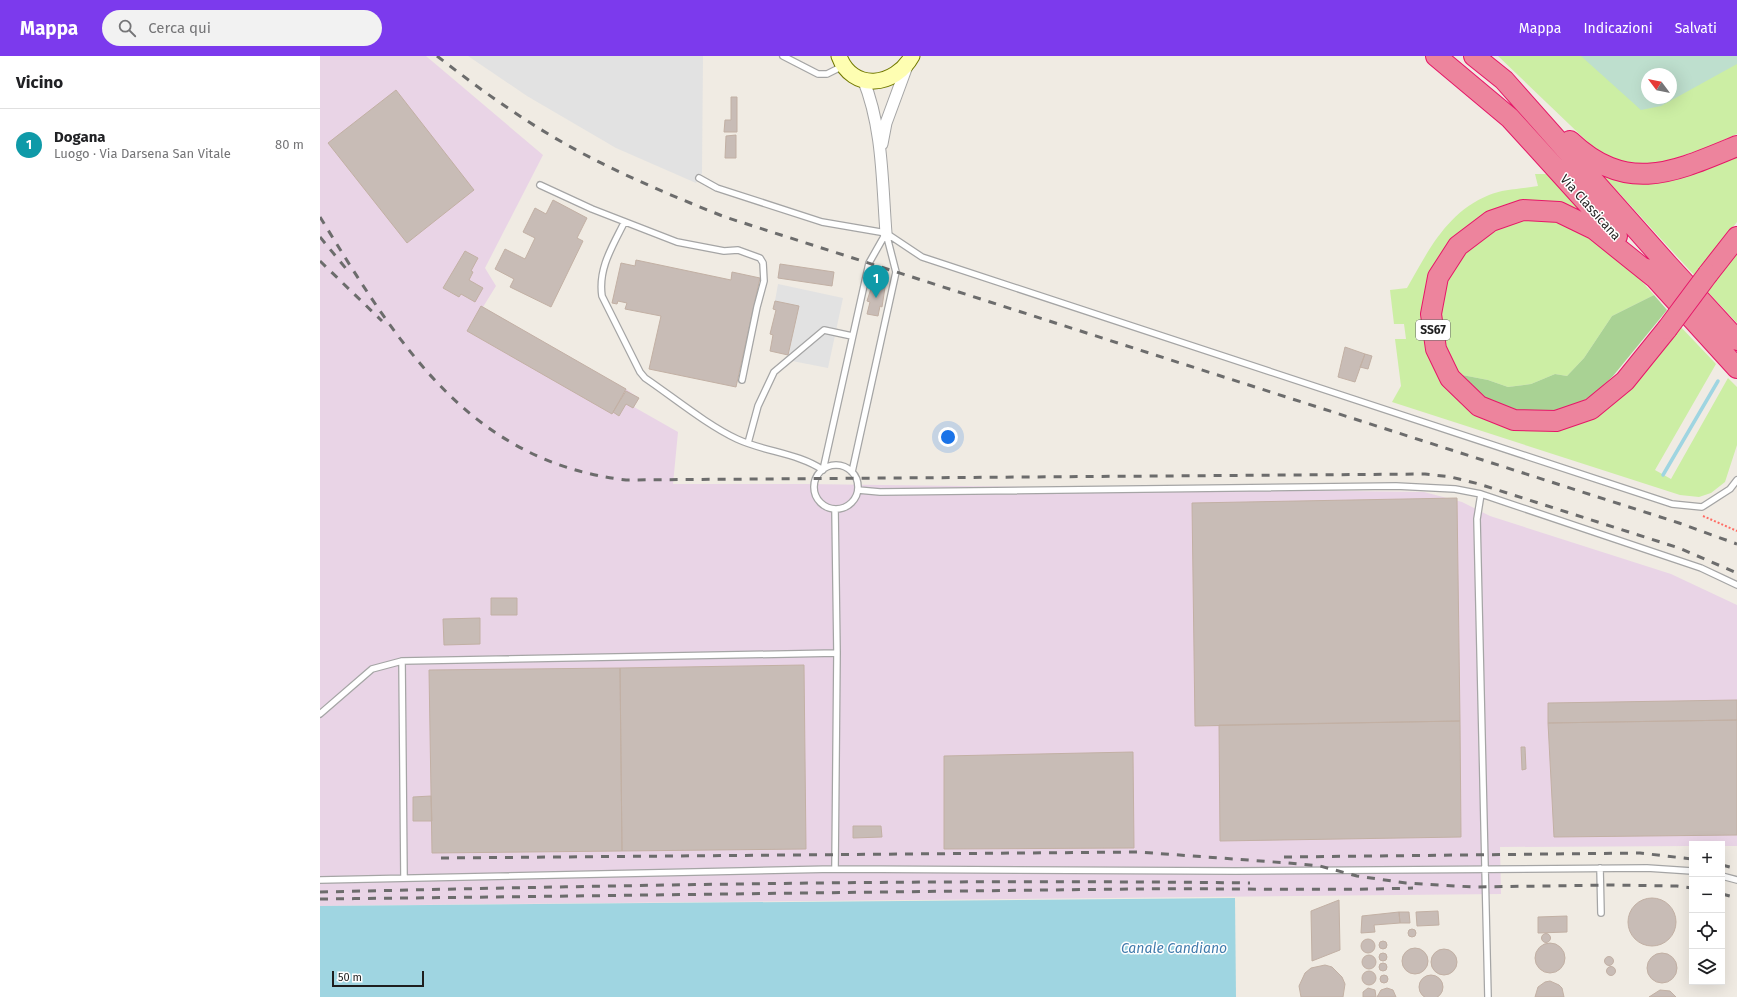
<!DOCTYPE html>
<html lang="it">
<head>
<meta charset="utf-8">
<style>
	:root { --surface:#fff; --page:#f2f2f2; --text:#202124; --muted:#757577; --line:#e0e0e0; --accent:#7c3aed }
	body { margin:0; font-family:"Fira Sans",sans-serif; background:var(--page); color:var(--text) }
	.controls { position:absolute; right:12px; bottom:12px; display:grid; overflow:hidden; border-radius:0px; box-shadow:0 4px 16px #0002 }
	.controls button { width:36px; height:36px; display:grid; place-items:center; padding:0; border:0; border-bottom:1px solid var(--line); background:var(--surface); color:var(--text); font:20px sans-serif }
	.compass { position:absolute; left:1321px; top:12px; width:36px; height:36px; border-radius:50%; background:var(--surface); box-shadow:0 4px 16px #0002; rotate:302deg }
	.scale { position:absolute; left:12px; bottom:10px; width:92px; box-sizing:border-box; padding-left:4px; border:2px solid #1e1e1e; border-top:0; font-size:11px; line-height:14px; white-space:nowrap; color:#1e1e1e; -webkit-text-stroke:3px #fff; paint-order:stroke }
	.you { position:absolute; left:628px; top:381px; width:14px; height:14px; margin:-10px; border:3px solid #fff; border-radius:50%; background:#1a73e8; box-shadow:0 0 0 6px #1a73e833 }
	.badge { display:grid; place-items:center; width:26px; height:26px; border-radius:50%; background:var(--accent); color:#fff; font-size:13px; font-weight:700 }
	.pin { position:absolute; translate:-50% -33px; filter:drop-shadow(0 1px 2px #0008) }
	.pin::after { content:''; position:absolute; top:21px; width:14px; height:12px; background:inherit; clip-path:polygon(0 0,100% 0,50% 100%) }
	.list { margin:0; padding:0; list-style:none }
	h2 { display:flex; justify-content:space-between; align-items:center; height:52px; margin:0; padding:0 16px; font-size:17px }
	h2 small { font-size:13px; font-weight:400; color:var(--muted) }
	.list li { display:grid; grid-template-columns:26px 1fr auto; gap:12px; align-items:center; box-sizing:border-box; height:72px; padding:0 16px; border-top:1px solid var(--line) }
	.list b { display:block; font-size:15px; white-space:nowrap }
	.list p { margin:0; font-size:13px; white-space:nowrap; color:var(--muted) }
	.list em { font-size:13px; font-style:normal; color:var(--muted) }
	.icon { flex:none; width:22px; height:22px; fill:none; stroke:currentColor; stroke-width:2; stroke-linecap:round; stroke-linejoin:round }
	.map { position:relative; flex:none; width:1417px; height:941px; overflow:hidden }
	header { display:flex; align-items:center; gap:24px; box-sizing:border-box; height:56px; padding:0 20px; background:var(--accent); color:#fff }
	header strong { font-size:19px }
	nav { display:flex; gap:22px; margin-inline-start:auto; font-size:14px }
	.search { width:280px; height:36px; background:var(--page); display:flex; align-items:center; gap:10px; box-sizing:border-box; padding:0 14px; border-radius:22px; color:var(--muted); font-size:15px }
	main { display:flex }
	aside { flex:1; background:var(--surface) }
	.map>svg:first-child { display:block }
	.industrial { fill:#e9d4e6 }
	.grass { fill:#cceea4; fill-rule:evenodd }
	.forest { fill:#a9d294 }
	.wetland { fill:#bedfce; fill-rule:evenodd }
	.parking { fill:#e2e2e2 }
	.water { fill:#9fd5e1 }
	.lines { fill:none; stroke-linecap:round; stroke-linejoin:round }
	.stream { stroke:#9fd5e1; stroke-width:3.5 }
	.building { fill:#c8bcb6; stroke:#c2b0a4 }
	.lane-casing { stroke:#a5a5a5; stroke-width:8 }
	.street-casing { stroke:#a5a5a5; stroke-width:13 }
	.secondary-casing { stroke:#727900; stroke-width:17 }
	.highway-casing { stroke:#e61768; stroke-width:22 }
	.path { stroke:#ff6c64; stroke-width:2; stroke-dasharray:2 2; stroke-linecap:butt }
	.lane { stroke:#fff; stroke-width:5.5 }
	.street { stroke:#fff; stroke-width:11 }
	.secondary { stroke:#fefeb2; stroke-width:15 }
	.highway { stroke:#ed849d; stroke-width:20 }
	.rail { stroke:#6c6c6c; stroke-width:3; stroke-dasharray:8 8; stroke-linecap:butt }
	.highway-bridge-casing { stroke:#e61768; stroke-width:22; stroke-linecap:butt }
	.highway-bridge { stroke:#ed849d; stroke-width:20 }
	.labels { text-anchor:middle; stroke-width:3; stroke-linejoin:round; paint-order:stroke }
	.shield { fill:#fff; stroke:#626262; stroke-width:1 }
	.shield-label { font-size:12px; font-weight:bold; fill:#1e1e1e }
	.street-label { font-size:13px; fill:#1e1e1e; stroke:#fff }
	.water-label { font-size:14px; font-style:italic; fill:#407bac; stroke:#fff }
</style>
</head>
<body>
<header>
<strong>Mappa</strong>
<div class="search"><svg class="icon" aria-label="search" viewBox="0 0 24 24"><circle cx="10" cy="10" r="6"/><path d="M15 15l6 6"/></svg>Cerca qui</div>
<nav><a>Mappa</a><a>Indicazioni</a><a>Salvati</a></nav>
</header>
<main>
<aside>
<h2>Vicino<small></small></h2>
<ul class="list">
<li><span class="badge" style="background:#0f9aa8">1</span><div><b>Dogana</b><p>Luogo · Via Darsena San Vitale</p></div><em>80 m</em></li>
</ul>
</aside>
<div class="map">
<svg width="1417" height="941" viewBox="0 0 1417 941">
	<rect width="100%" height="100%" fill="#f0ebe3"/>
	<path class="industrial" d="M0 0H106L223 99 165 212 176 230 163 251 306 333 319 342 314 351 358 376 353 428H485L1104 436 1142 446 1170 460 1351 518 1417 549V790H1402V788H1372V790L1180 791 1181 838 0 850Z"/>
	<path class="grass" d="M1178 0H1417V78L1388 91 1335 109 1298 105 1273 91ZM1327 18H1351V42H1327Z
		M1417 98V166L1374 219 1279 115Z
		M1215 118H1230L1263 155 1230 146 1200 147 1175 153 1145 172 1127 190 1117 205V313L1256 368 1359 269 1396 308 1335 414 1351 423 1408 322 1417 331V389L1405 426 1391 437 1379 441 1360 439 1072 346 1081 330 1075 283H1086L1084 268H1074L1070 234 1087 232C1108 195 1127 156 1169 139 1183 133 1202 133 1218 130Z
		M1234 159 1300 201 1334 239 1292 260 1264 302 1247 320 1235 318 1211 328 1188 331 1168 324 1137 318 1124 291 1118 258 1122 230 1149 185 1187 163Z
		M1417 190V267L1385 233Z"/>
	<path class="forest" d="M1334 239 1347 254 1293 320 1273 339 1253 351 1228 357 1205 359 1160 340 1137 318 1168 324 1188 331 1211 328 1235 318 1247 320 1264 302 1292 260Z"/>
	<path class="wetland" d="M1261 0H1417V8L1341 50 1321 54ZM1327 18H1351V42H1327Z"/>
	<path class="parking" d="M148 0H383L382 117 376 127 296 92 207 40Z
		M458 228 523 242 508 312 467 304 478 250 455 245Z"/>
	<path class="water" d="M915 842 916 941H0V850Z"/>
	<g class="lines">
		<path class="stream" d="M1343 419 1398 325"/>
	</g>
	<path class="building" d="M76 34 154 134 87 187 8 87Z
		M411 41H417V76H404L405 64H411Z
		M416 79V102H405L406 80Z
		M233 144 267 162 257 182 263 185 231 251 190 231 194 223 175 213 185 193 205 203 215 182 203 176 215 152 226 158Z
		M145 195 158 202 151 215 153 216 149 224 163 232 155 246 141 238 139 241 123 232Z
		M316 204 411 224 412 216 440 222 416 331 329 313 341 260 305 253 307 247 298 245 297 248 292 247 301 207 315 210Z
		M460 208 514 216 512 230 458 222Z
		M554 223 566 225 562 251 560 250 558 260 547 258 550 246 547 245Z
		M455 245 479 250 468 299 450 295 453 279 450 278 456 254 453 253Z
		M161 250 306 333 292 358 147 275Z
		M1025 291 1045 298 1035 326 1018 321Z
		M1045 298 1052 300 1048 313 1040 311Z
		M306 335 319 342 313 352 306 348 299 360 293 356Z
		M1137 442 1140 665 875 670 872 447Z
		M171 542H197V559H171Z
		M160 562V588L124 589 123 563Z
		M484 609 486 793 302 795 300 612Z
		M300 612 302 795 112 797 109 614Z
		M1417 644V664L1228 667V647Z
		M1417 664V779L1234 781 1228 667Z
		M1140 665 1141 781 900 785 899 669Z
		M1201 691H1205L1206 713 1202 714Z
		M813 696 814 792 624 793V700Z
		M111 740 112 765H93V741Z
		M533 770H561L562 781 533 782Z
		M1308 866a24 24 0 1 1 48 0a24 24 0 1 1-48 0Z
		M1019 844 1020 894 992 905 991 855Z
		M1118 855 1119 869 1097 870 1096 856Z
		M1079 856H1089L1090 867H1080Z
		M1079 856 1080 867 1054 869 1055 876 1041 877 1042 860Z
		M1247 860V876L1218 877V861Z
		M1088 877a4 4 0 1 1 8 0a4 4 0 1 1-8 0Z
		M1221.5 882a4.5 4.5 0 1 1 9 0a4.5 4.5 0 1 1-9 0Z
		M1041 890a7 7 0 1 1 14 0a7 7 0 1 1-14 0Z
		M1059 889a4 4 0 1 1 8 0a4 4 0 1 1-8 0Z
		M1215 902a15 15 0 1 1 30 0a15 15 0 1 1-30 0Z
		M1082 905a13 13 0 1 1 26 0a13 13 0 1 1-26 0Z
		M1111 906a13 13 0 1 1 26 0a13 13 0 1 1-26 0Z
		M1327 912a15 15 0 1 1 30 0a15 15 0 1 1-30 0Z
		M1059 901a4 4 0 1 1 8 0a4 4 0 1 1-8 0Z
		M1042 906a7 7 0 1 1 14 0a7 7 0 1 1-14 0Z
		M1284.5 905a4.5 4.5 0 1 1 9 0a4.5 4.5 0 1 1-9 0Z
		M1059 911a4 4 0 1 1 8 0a4 4 0 1 1-8 0Z
		M1005 909 1012 911 1022 921 1025 928 1023 941H981L979 930 985 917 991 912Z
		M1286.5 915a4.5 4.5 0 1 1 9 0a4.5 4.5 0 1 1-9 0Z
		M1042 922a7 7 0 1 1 14 0a7 7 0 1 1-14 0Z
		M1099 931a12 12 0 1 1 24 0a12 12 0 1 1-24 0Z
		M1060 923a4 4 0 1 1 8 0a4 4 0 1 1-8 0Z
		M1230 925 1239 929 1242 932 1244 941H1215L1218 931 1225 926Z
		M1048 932 1055 934 1056 941H1043V936Z
		M1067 932 1073 934 1076 941H1057L1061 934Z
		M1340 934 1350 935 1356 941H1329Z"/>
	<g class="lines">
		<defs>
			<path id="lane" d="M463 0 498 18H507L523 10
				M379 122 397 132 502 166 566 177 602 201 1352 448 1382 451 1410 433 1417 424
				M220 129 272 153 357 186 404 195 418 194 440 202 443 207 444 225 437 251 422 324
				M304 167C292 191 278 213 282 240L320 316 325 322C353 341 387 369 417 383 445 396 478 397 503 414L549 207 566 177
				M428 387 438 350 454 316 504 274 532 280
				M494 431a22 22 0 1 1 44 0a22 22 0 1 1-44 0Z
				M532 416 576 216 566 177
				M538 434 560 436 1076 430 1135 433 1161 438 1381 512 1417 529
				M1161 438 1157 463 1168 941
				M515 453 517 597 515 813
				M0 658 52 613 82 605
				M1280 812 1281 857
				M1402 820 1417 824
				M84 821 82 605 517 597
				M0 824 515 813 916 815 1327 812 1372 815"/>
			<path id="street" d="M543 23C563 72 562 126 566 177
				M562 88 566 67 587 10"/>
			<path id="secondary" d="M519 0C532 36 575 31 592 0"/>
			<path id="highway" d="M1116 0 1190 62 1297 180
				M1154 0 1184 24 1349 210 1417 284
				M1250 85C1307 139 1354 116 1417 90
				M1327 213 1417 312
				M1388 218 1417 181
				M1335 222 1274 173 1239 156 1203 154 1171 165 1138 190 1118 221 1111 258 1116 293 1130 322 1159 350 1194 364 1236 365 1271 353 1305 325 1347 273"/>
		</defs>
		<use href="#lane" class="lane-casing"/>
		<use href="#street" class="street-casing"/>
		<use href="#secondary" class="secondary-casing"/>
		<use href="#highway" class="highway-casing"/>
		<path class="path" d="M1383 460 1417 475"/>
		<use href="#lane" class="lane"/>
		<use href="#street" class="street"/>
		<use href="#secondary" class="secondary"/>
		<use href="#highway" class="highway"/>
		<path class="rail" d="M117 0C157 31 198 61 242 86 294 116 350 139 405 161L1359 467 1417 488
			M0 161C76 284 148 406 306 424L1105 418 1131 421 1159 428 1359 492 1417 517
			M0 181 28 215
			M0 205 62 265
			M964 801 1320 797 1372 803
			M121 802 818 796 968 807 1000 810 1037 820 1086 827 1153 831 1294 829 1357 830 1372 832
			M1402 809 1417 813
			M0 836C310 829 620 823 930 827
			M1402 838 1417 842
			M0 843C271 840 542 836 813 833 906 832 1000 835 1093 832"/>
		<defs>
			<path id="highway-bridge" d="M1347 273 1388 218"/>
		</defs>
		<use href="#highway-bridge" class="highway-bridge-casing"/>
		<use href="#highway-bridge" class="highway-bridge"/>
	</g>
	<g class="labels">
		<rect class="shield" x="1096" y="264" width="34" height="20" rx="3"/>
		<g class="shield-label">
			<text x="1113" y="278">SS67</text>
		</g>
		<g class="street-label">
			<text transform="translate(1271 151) rotate(48)" y="5">Via Classicana</text>
		</g>
		<g class="water-label">
			<text x="854" y="897">Canale Candiano</text>
		</g>
	</g>
</svg>
<div class="controls">
<button>+</button>
<button>−</button>
<button><svg class="icon" aria-label="locate" viewBox="0 0 24 24"><circle cx="12" cy="12" r="6"/><path d="M12 2v4M12 18v4M2 12h4M18 12h4"/></svg></button>
<button><svg class="icon" aria-label="layers" viewBox="0 0 24 24"><path d="M12 4l9 5-9 5-9-5zM3 14l9 5 9-5"/></svg></button>
</div>
<svg class="compass" viewBox="-18 -18 36 36"><path d="M0-13l5 13h-10z" fill="#e53935"/><path d="M0 13l5-13h-10z" fill="#757577"/></svg>
<div class="scale">50 m</div>
<div class="you"></div>
<div class="pin badge" style="left:556px;top:242px;background:#0f9aa8">1</div>
</div>
</main>
</body>
</html>
